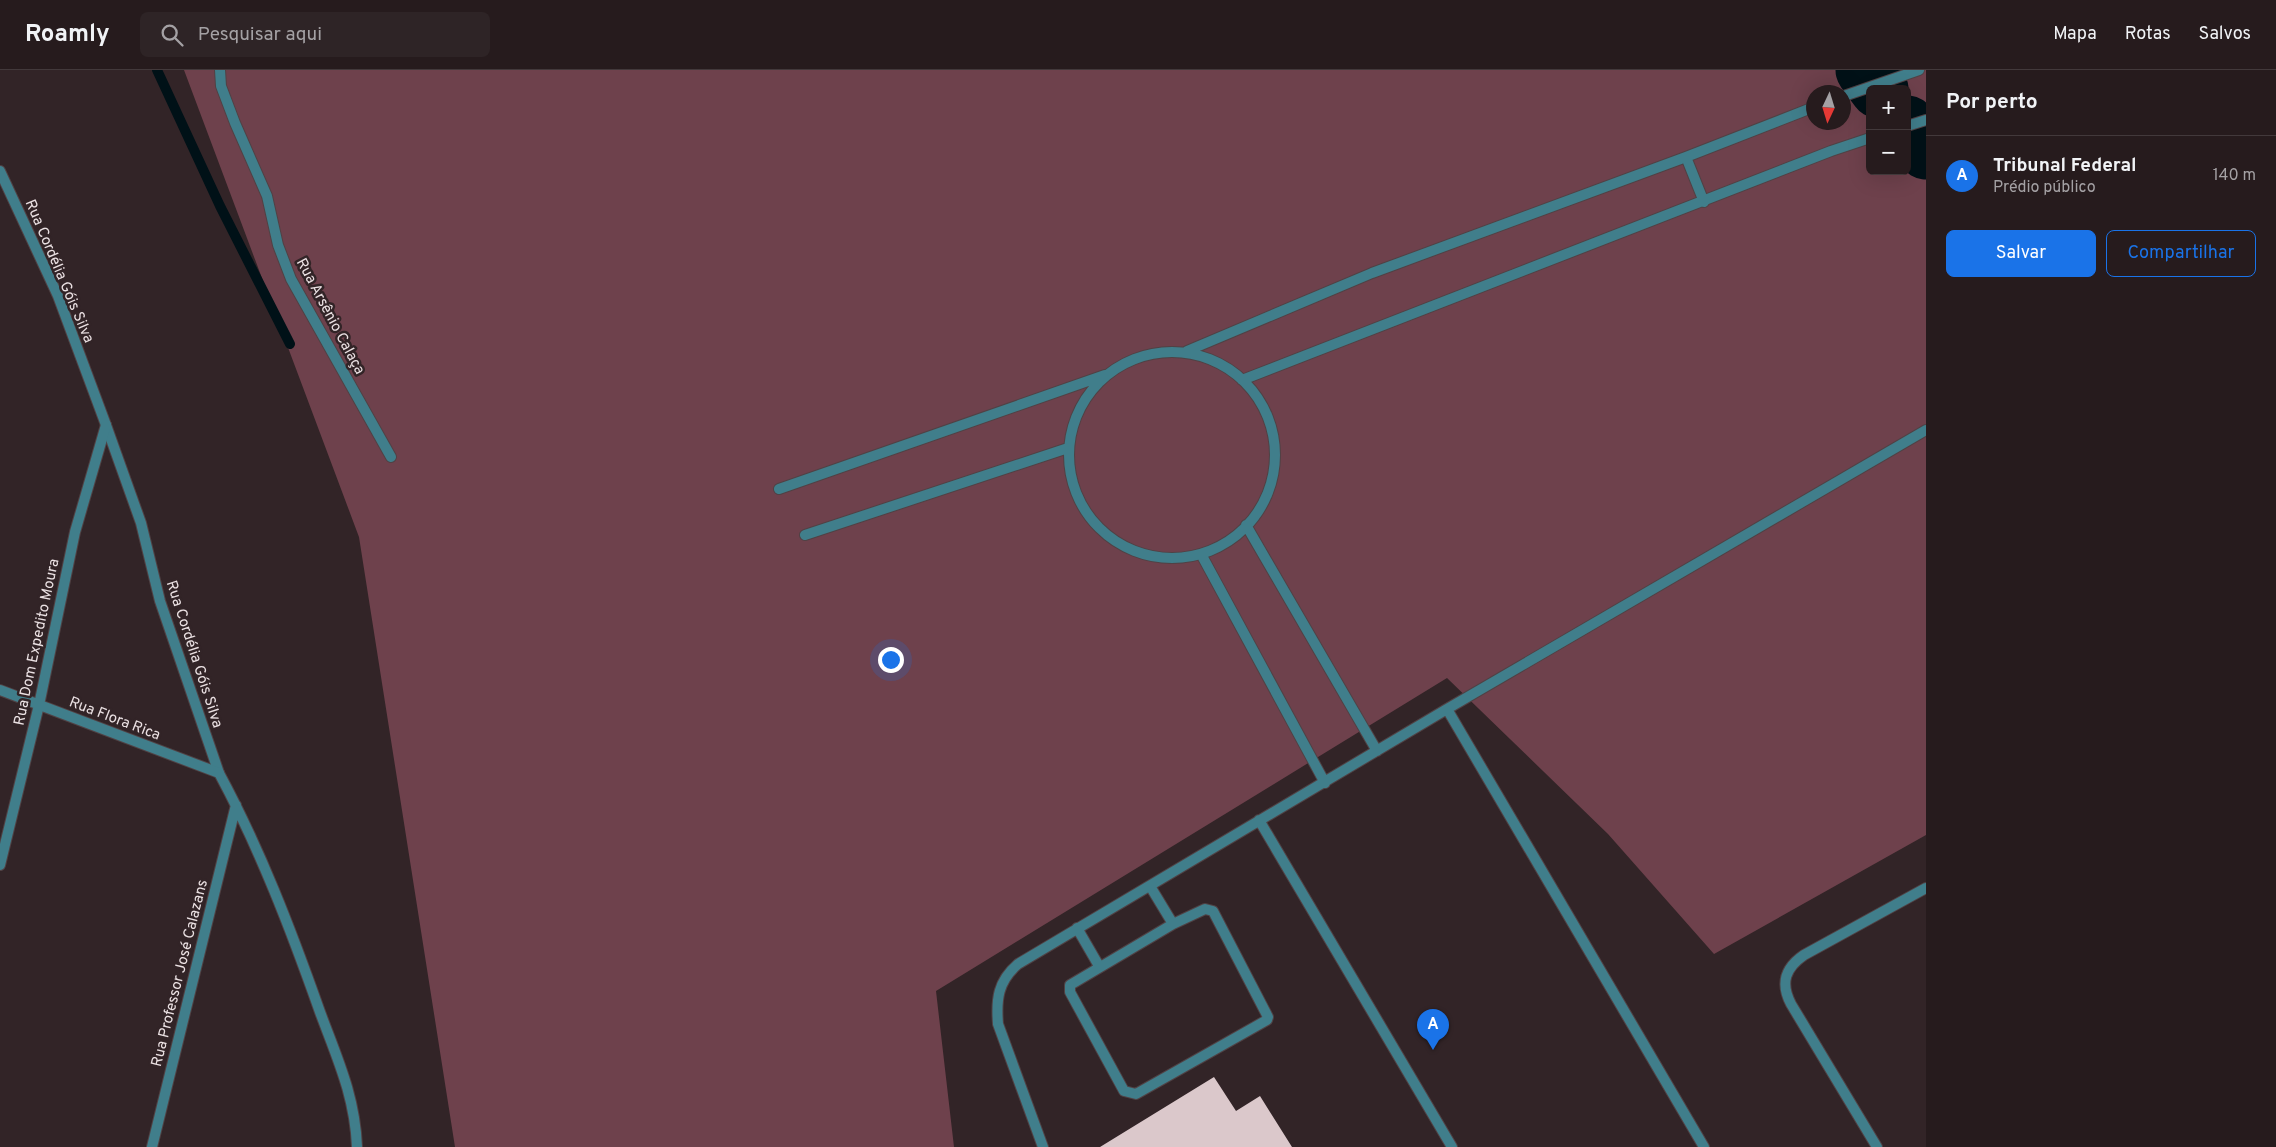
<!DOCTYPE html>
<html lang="pt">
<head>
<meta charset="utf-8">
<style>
	:root { --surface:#261b1d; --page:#2e2426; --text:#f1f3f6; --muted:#a4a1a4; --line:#42393b; --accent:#1a73e8 }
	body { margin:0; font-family:Overpass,sans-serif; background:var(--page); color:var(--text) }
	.controls { position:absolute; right:15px; top:15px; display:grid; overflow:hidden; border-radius:8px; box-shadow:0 5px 20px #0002 }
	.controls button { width:45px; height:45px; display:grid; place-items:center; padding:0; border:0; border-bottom:1px solid var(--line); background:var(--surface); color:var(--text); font:25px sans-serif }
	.compass { position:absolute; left:1806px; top:15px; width:45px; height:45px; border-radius:50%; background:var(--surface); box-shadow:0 5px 20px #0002; rotate:184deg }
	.you { position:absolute; left:890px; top:589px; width:18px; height:18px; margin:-12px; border:4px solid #fff; border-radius:50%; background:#1a73e8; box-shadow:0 0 0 8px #1a73e833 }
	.badge { display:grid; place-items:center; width:32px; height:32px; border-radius:50%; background:var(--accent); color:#fff; font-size:16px; font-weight:700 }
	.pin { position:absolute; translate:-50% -41px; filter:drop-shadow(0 1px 2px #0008) }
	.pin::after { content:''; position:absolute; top:26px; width:18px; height:15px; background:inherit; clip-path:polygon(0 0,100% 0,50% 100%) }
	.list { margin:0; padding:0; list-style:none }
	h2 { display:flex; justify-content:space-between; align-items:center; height:65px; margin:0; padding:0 20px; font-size:21px }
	h2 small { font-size:16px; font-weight:400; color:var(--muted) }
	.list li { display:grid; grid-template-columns:32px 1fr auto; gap:15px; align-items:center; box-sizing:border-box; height:80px; padding:0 20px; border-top:1px solid var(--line) }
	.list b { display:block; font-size:19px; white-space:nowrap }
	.list p { margin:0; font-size:16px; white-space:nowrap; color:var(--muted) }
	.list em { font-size:16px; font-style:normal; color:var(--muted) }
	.actions { display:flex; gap:10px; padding:15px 20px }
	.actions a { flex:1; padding:11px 0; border:1px solid var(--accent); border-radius:8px; text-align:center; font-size:18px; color:var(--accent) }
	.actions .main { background:var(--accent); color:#fff }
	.icon { flex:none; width:28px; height:28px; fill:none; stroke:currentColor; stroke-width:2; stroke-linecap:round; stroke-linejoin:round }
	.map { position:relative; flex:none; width:1926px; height:1077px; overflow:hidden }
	header { display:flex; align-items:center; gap:30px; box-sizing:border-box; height:70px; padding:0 25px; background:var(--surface); border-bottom:1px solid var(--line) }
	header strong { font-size:24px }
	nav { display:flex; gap:28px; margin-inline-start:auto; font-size:18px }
	.search { width:350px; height:45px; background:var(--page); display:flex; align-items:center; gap:12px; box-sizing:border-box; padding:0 18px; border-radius:8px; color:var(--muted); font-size:19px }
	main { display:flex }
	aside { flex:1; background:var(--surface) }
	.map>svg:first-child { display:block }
	.green { fill:#6e414c; fill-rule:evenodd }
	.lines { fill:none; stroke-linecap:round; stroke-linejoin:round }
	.stream { stroke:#001117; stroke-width:10 }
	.river { stroke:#001117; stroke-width:59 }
	.building { fill:#dbc8cb }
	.service-casing { stroke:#504245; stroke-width:12 }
	.pedestrian-casing { stroke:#504245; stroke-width:12 }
	.minor-casing { stroke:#504245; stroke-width:12 }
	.service { stroke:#407e8b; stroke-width:10 }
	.pedestrian { stroke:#407e8b; stroke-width:10 }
	.minor { stroke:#407e8b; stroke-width:10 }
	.labels { text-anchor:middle; stroke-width:5; stroke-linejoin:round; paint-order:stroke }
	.street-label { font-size:15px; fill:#ebe1e3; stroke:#322427 }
</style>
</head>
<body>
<header>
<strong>Roamly</strong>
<div class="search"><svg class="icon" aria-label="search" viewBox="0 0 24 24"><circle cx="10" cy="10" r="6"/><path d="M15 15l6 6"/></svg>Pesquisar aqui</div>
<nav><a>Mapa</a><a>Rotas</a><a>Salvos</a></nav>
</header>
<main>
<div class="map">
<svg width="1926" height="1077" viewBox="0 0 1926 1077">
	<rect width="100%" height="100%" fill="#322427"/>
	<path class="green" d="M184 0H1926V765L1714 884 1608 764 1447 608 936 921 954 1077H455L359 467ZM1870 19H1907V101H1870ZM1814 22H1844V52H1814Z"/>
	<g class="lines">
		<path class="stream" d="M157 0 220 136 290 274"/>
		<path class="river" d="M1865 0 1879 19
			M1907 55 1926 80"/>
	</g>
	<path class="building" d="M1214 1007 1236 1041 1260 1026 1292 1077H1100Z"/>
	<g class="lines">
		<defs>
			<path id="service" d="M1844 26 1919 0
				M1907 56 1926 50
				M1686 87 1704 132
				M1187 281 1372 203 1686 87 1814 37
				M1069 385a103 103 0 1 1 206 0a103 103 0 1 1-206 0Z
				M1242 310 1831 81 1870 68
				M779 419 1105 305
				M1246 455 1377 681
				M805 465 1068 378
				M1201 484 1325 713
				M1447 639 1704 1077
				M1259 750 1452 1077
				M1150 816 1173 854
				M1205 839 1213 841 1268 947 1267 950 1136 1024 1124 1021 1070 922V915L1173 854Z
				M1077 858 1099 896
				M1043 1077 998 954C996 929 998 911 1018 894L1447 639 1926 360
				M1877 1077 1791 934C1780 913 1785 898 1804 885L1926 818"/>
			<path id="pedestrian" d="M0 101 58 226 106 355 141 453 160 531 219 703"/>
			<path id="minor" d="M220 0 221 16 235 53 267 126 278 175 291 209 391 387
				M0 620 219 703C260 779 291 860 320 942 337 988 355 1026 357 1077
				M0 795 39 635 75 462 106 355
				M152 1077 236 735"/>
		</defs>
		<use href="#service" class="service-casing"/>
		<use href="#pedestrian" class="pedestrian-casing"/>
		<use href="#minor" class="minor-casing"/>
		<use href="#service" class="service"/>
		<use href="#pedestrian" class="pedestrian"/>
		<use href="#minor" class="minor"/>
	</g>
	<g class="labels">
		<g class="street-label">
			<text transform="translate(60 201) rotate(67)" y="5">Rua Cordélia Góis Silva</text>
			<text transform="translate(331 246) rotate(62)" y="5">Rua Arsênio Calaça</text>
			<text transform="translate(36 572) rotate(-78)" y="5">Rua Dom Expedito Moura</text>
			<text transform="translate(195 584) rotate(72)" y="5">Rua Cordélia Góis Silva</text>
			<text transform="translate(115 648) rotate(21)" y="5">Rua Flora Rica</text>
			<text transform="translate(179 903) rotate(-76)" y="5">Rua Professor José Calazans</text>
		</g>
	</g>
</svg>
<div class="controls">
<button>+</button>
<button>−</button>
</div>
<svg class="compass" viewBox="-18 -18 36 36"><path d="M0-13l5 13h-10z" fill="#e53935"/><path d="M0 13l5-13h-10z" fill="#a4a1a4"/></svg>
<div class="you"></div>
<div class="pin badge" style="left:1433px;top:980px">A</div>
</div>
<aside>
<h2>Por perto<small></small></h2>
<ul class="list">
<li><span class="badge">A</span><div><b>Tribunal Federal</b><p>Prédio público</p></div><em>140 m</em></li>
</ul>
<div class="actions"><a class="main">Salvar</a><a>Compartilhar</a></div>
</aside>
</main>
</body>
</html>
